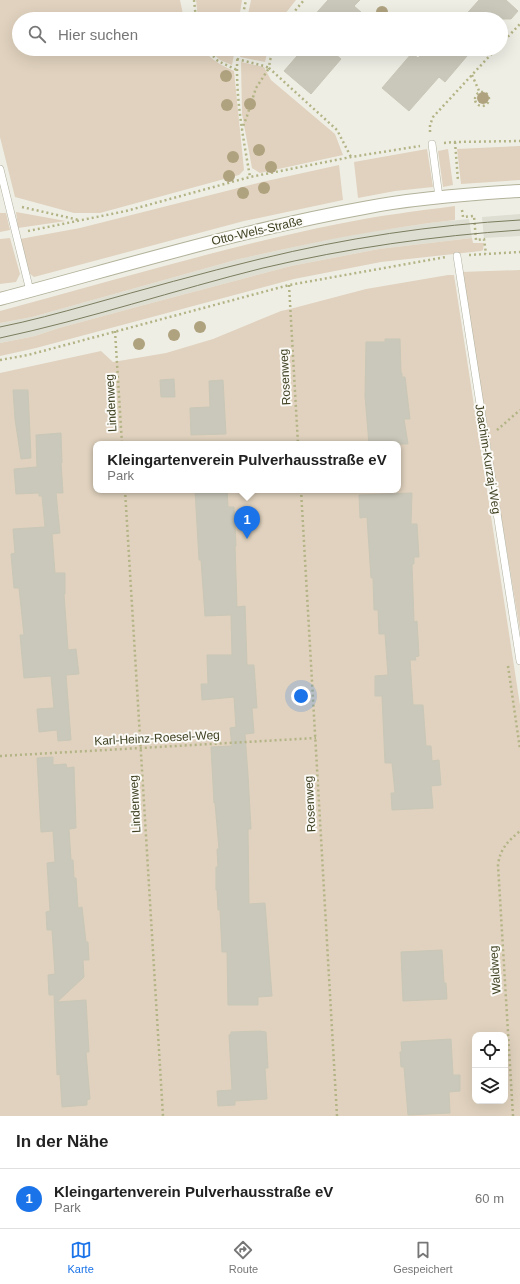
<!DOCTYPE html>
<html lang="de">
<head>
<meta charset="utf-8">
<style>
	:root { --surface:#fff; --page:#f6f6f6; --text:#222; --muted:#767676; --line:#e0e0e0; --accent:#1a73e8 }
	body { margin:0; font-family:Arial,sans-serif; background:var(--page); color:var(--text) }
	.controls { position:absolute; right:12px; bottom:12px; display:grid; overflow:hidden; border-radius:8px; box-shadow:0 4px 16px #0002 }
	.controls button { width:36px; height:36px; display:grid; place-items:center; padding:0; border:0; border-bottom:1px solid var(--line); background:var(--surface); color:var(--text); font:20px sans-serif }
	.you { position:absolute; left:301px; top:696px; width:14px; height:14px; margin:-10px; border:3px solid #fff; border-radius:50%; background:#1a73e8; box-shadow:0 0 0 6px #1a73e833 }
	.badge { display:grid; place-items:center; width:26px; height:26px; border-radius:50%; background:var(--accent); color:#fff; font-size:13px; font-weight:700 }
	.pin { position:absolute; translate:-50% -33px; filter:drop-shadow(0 1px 2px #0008) }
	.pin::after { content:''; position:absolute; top:21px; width:14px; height:12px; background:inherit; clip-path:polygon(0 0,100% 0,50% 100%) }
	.popup { position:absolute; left:93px; top:441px; width:308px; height:52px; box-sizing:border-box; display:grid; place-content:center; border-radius:8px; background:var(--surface); filter:drop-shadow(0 1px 3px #0005); font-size:13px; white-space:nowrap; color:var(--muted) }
	.popup b { font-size:15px; color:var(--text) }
	.popup::after { content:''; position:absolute; left:50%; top:100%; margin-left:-8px; border:8px solid transparent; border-top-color:var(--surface) }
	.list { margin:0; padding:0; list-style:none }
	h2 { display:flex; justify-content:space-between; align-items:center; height:52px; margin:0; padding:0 16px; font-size:17px }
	h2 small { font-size:13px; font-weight:400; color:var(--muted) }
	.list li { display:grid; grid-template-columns:26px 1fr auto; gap:12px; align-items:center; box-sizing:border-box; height:60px; padding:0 16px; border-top:1px solid var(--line) }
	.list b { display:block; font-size:15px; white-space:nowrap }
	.list p { margin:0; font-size:13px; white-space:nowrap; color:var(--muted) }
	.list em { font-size:13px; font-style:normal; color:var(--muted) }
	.icon { flex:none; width:22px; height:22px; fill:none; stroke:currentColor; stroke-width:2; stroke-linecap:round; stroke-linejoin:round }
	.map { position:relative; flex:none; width:520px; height:1116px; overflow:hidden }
	.search { position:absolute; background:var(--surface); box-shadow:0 4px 16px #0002; left:12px; right:12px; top:12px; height:44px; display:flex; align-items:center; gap:10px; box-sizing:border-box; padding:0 14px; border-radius:22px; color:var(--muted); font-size:15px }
	.sheet { height:112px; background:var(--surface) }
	nav { display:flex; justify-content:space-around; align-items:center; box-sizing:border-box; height:56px; border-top:1px solid var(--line); background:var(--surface); font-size:11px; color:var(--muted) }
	nav a { display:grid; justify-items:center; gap:2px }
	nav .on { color:var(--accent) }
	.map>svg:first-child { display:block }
	.built { fill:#dfded3 }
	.green { fill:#e0d2be; fill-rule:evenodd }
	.building { fill:#cac8ba; stroke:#c9c7b7 }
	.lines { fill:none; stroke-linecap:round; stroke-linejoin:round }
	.lane-casing { stroke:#b0b09f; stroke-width:8 }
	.secondary-casing { stroke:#b2b29a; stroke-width:14 }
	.path { stroke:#b3b485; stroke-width:2.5; stroke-dasharray:2 3; stroke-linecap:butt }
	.lane { stroke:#fff; stroke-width:7 }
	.secondary { stroke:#fff; stroke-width:12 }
	.tram { stroke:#7b7d5e; stroke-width:1 }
	.tree { fill:#afa27f }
	.labels { text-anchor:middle; stroke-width:4; stroke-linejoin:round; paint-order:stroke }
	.street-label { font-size:12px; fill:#404223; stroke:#fbfaf6 }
</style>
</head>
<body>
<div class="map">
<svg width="520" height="1116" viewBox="0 0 520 1116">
	<rect width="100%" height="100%" fill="#efeee5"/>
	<path class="built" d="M520 214V236L484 238 482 217Z
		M469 219 472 238 379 249 291 266 144 305 59 328 35 336 0 343V323L32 317 239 259 321 241 367 232 437 222Z"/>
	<path class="green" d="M0 0H180L184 19H19V49H204C210 60 223 66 234 71L244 170 239 175 100 213H74L15 197 0 137Z
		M196 0H242L239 19H198Z
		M251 0H296L281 19H247Z
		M208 49H235L232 65 220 60Z
		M242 49H268L265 62 240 57Z
		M241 62 264 67 271 80 335 134 343 155 260 173 252 168 242 114Z
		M520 146V180L461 184 457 149Z
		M427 149 433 187 395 191 358 198 354 162Z
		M448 149 453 185 443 187 438 151Z
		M339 165 343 200 244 221 34 277 30 274 20 239 80 228 262 182Z
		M455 206V220C382 228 310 243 239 259L32 317 0 323V311C112 281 224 247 338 224 376 216 416 211 455 206Z
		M16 212 66 221 18 228Z
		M0 213H6L10 230 0 232Z
		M10 238 20 274 16 282 0 284V239Z
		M472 238 473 243H484L483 250 481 251 381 262 294 279 36 348 0 356V343L35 336 59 328 144 305 291 266 379 249Z
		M520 270V631L461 272Z
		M448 275H454L520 705V1116H0V373L101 351 113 362 166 353 213 339 281 311 290 309 366 289ZM96 444H398V490H96ZM475 1035H505V1101H475Z"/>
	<path class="building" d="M328 0H360L354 6 369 19H311Z
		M479 0H506L518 11 511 19H462Z
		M303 49H329L341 59 311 94 284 71Z
		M426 49H473L445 82 439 77 409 111 382 88 412 53 418 58Z
		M385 339H400L401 373H402V377H405L410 419H404L408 444H369L365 396 366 342H385Z
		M174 379 175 397H161L160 380Z
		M223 380 226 434 191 435 190 408 210 407 209 381Z
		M13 390H28L31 458 21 459 15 419Z
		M61 433 62 463H61L63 493H56L60 533 52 534 55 573H65V594H64L68 650 76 649 79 674 66 675 71 740 58 741 57 730 39 732 37 709 54 708 51 676 24 678 20 635H24L19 588H14L11 554 15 553 13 529 45 527 42 496H39V493L16 494 14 469 37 467 36 435Z
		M195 490H227L228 507H234L236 546H235L237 607 245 606 247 665H254L257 708H252L254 733 245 734 248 775 251 829H248L249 904 265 903 272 996 258 997V1005H228L227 952H222L220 910H218L217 890H216V867H218L217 849H219L215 803H214L211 747 232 746 230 728 236 727 234 697 202 700 201 684H208L207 655H232L231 615 205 616 201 560H199Z
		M412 493 411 524H417L419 557H414V564H412L414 622 417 621 419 656 415 657 416 660H410L413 705H423L426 746H431L432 761 439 760 441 785 431 786 433 808 392 810 391 793H395L392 763H385L382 696H375V676L388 675 385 634H379L378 610H374L373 578H371L367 517 360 518 359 495Z
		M53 757V765L66 764 67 768 74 767 76 828 69 829 71 860H73L74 878H76L78 908 82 907 86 942H88L89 960H83L84 977 57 1002 86 1000 89 1052H86L90 1099 87 1100V1105L62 1107 60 1074 57 1075 54 995H49L48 975 55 974 52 930H47L46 912 50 911 47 863 55 862 53 831 41 832 37 758Z
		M442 950 444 983H446L447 999 403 1001 401 952Z
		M260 1031 266 1032 268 1068H265L267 1099 235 1101V1105L218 1106 217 1091 232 1090 229 1035 231 1034V1032Z
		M451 1039 453 1075H460V1091L449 1092 450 1113 408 1115 404 1067H401L400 1052H402L401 1042Z"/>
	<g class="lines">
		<defs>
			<path id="lane" d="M432 144 439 197
				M0 169 30 291
				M457 256 520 661"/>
			<path id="secondary" d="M0 299C121 267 241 230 364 208 415 198 468 194 520 191"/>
		</defs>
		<use href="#lane" class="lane-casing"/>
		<use href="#secondary" class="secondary-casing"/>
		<path class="path" d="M194 0 196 19
			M242 19 246 0
			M290 19 294 12 304 0
			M501 44 520 24
			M206 49 218 61 237 70
			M238 49C234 90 243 137 250 177
			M275 49 270 60 269 68 337 130 351 157
			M237 59 264 66 269 68 256 88 247 116 242 129
			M472 75 480 93
			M475 99a7 7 0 1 1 14 0a7 7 0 1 1-14 0Z
			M430 132V125L433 117 496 49
			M455 142 458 181
			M444 143 455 142 520 141
			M22 207 79 220
			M462 210 463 217 474 216 476 240 484 239 486 254
			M28 231 126 211 250 177 351 157 420 146
			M469 255 520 252
			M289 285 298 444
			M115 331 122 444
			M0 360 28 355 289 285 446 257
			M497 430 520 410
			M125 490 163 1116
			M301 490 337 1116
			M508 666 520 749
			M0 756 316 738
			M513 1116 498 865C500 849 508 841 520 831"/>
		<use href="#lane" class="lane"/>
		<use href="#secondary" class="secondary"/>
		<path class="tram" d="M0 327C30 321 59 313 88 305 145 289 202 273 260 259 346 238 432 225 520 220
			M0 338C89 319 175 290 263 268 348 248 433 236 520 230"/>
	</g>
	<g class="tree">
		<circle cx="382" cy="12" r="6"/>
		<circle cx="226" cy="76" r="6"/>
		<circle cx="483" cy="98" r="6"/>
		<circle cx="250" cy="104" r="6"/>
		<circle cx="227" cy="105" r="6"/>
		<circle cx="259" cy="150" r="6"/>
		<circle cx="233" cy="157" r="6"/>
		<circle cx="271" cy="167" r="6"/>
		<circle cx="229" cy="176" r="6"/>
		<circle cx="264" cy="188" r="6"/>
		<circle cx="243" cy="193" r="6"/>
		<circle cx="200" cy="327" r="6"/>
		<circle cx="174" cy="335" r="6"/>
		<circle cx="139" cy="344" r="6"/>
	</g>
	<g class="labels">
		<g class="street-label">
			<text transform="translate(257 231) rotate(-13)" y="4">Otto-Wels-Straße</text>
			<text transform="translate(285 377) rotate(-93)" y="4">Rosenweg</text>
			<text transform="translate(111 403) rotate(-93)" y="4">Lindenweg</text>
			<text transform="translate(488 459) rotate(81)" y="4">Joachim-Kurzaj-Weg</text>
			<text transform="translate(157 738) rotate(-3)" y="4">Karl-Heinz-Roesel-Weg</text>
			<text transform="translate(135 804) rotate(-93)" y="4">Lindenweg</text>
			<text transform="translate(310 804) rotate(-93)" y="4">Rosenweg</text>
			<text transform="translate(495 970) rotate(-94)" y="4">Waldweg</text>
		</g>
	</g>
</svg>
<div class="controls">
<button><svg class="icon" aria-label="locate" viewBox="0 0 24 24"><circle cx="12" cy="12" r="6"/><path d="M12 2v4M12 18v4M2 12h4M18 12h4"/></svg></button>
<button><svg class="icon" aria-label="layers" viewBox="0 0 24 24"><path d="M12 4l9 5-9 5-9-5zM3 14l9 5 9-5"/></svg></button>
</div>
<div class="you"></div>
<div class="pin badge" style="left:247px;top:539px">1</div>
<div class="popup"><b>Kleingartenverein Pulverhausstraße eV</b>Park</div>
<div class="search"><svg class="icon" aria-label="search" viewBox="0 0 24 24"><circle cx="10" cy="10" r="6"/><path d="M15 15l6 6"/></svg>Hier suchen</div>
</div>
<section class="sheet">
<h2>In der Nähe<small></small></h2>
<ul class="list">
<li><span class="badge">1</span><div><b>Kleingartenverein Pulverhausstraße eV</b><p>Park</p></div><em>60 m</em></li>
</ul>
</section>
<nav>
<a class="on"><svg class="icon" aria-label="map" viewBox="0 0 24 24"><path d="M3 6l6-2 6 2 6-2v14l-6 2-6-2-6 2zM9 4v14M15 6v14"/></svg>Karte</a>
<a><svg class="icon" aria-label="directions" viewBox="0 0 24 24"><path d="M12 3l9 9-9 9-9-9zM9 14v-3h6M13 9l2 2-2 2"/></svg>Route</a>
<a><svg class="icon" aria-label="saved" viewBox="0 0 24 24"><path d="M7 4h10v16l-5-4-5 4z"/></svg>Gespeichert</a>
</nav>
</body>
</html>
